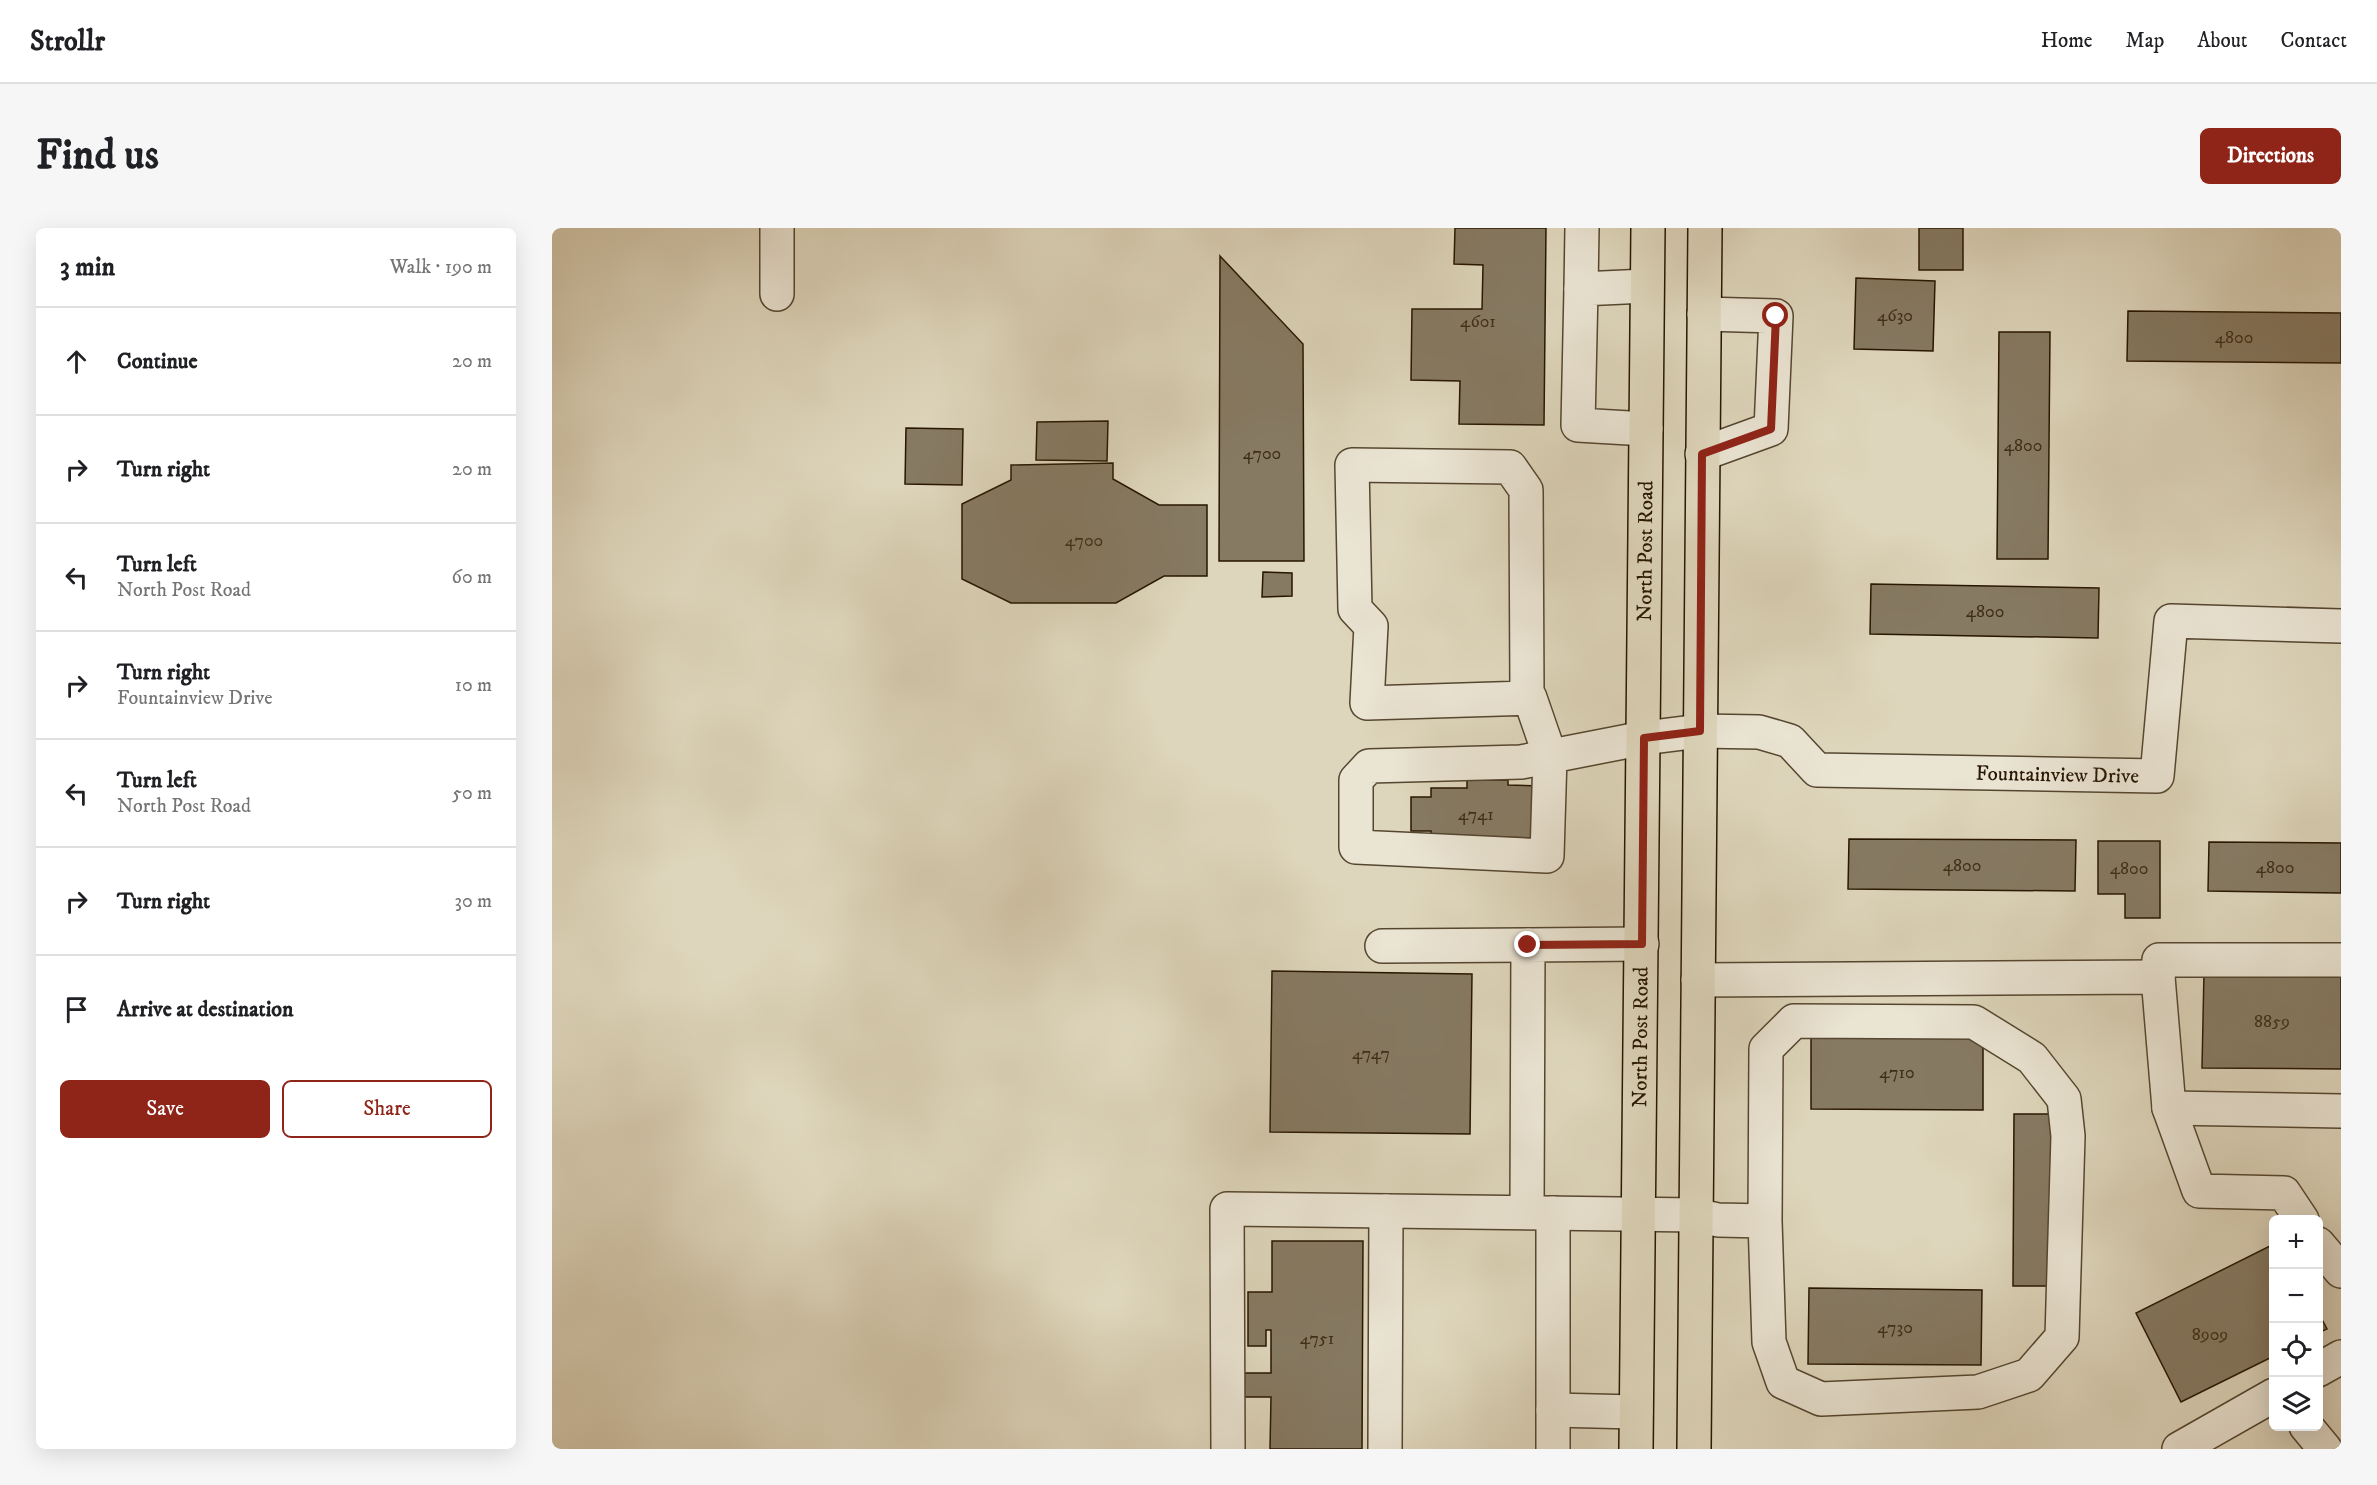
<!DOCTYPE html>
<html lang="en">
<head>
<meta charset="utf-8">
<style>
	:root { --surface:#fff; --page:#f6f6f6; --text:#202124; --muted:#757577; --line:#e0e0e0; --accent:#8f2418 }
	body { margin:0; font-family:"IM FELL DW Pica",serif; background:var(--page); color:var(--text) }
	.controls { position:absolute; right:18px; bottom:18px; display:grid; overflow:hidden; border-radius:9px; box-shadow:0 6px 24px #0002 }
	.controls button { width:54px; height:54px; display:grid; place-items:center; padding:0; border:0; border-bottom:2px solid var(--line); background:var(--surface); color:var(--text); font:30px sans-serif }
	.stop { position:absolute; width:18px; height:18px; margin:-14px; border:4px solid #8f2418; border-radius:50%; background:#fff }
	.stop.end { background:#8f2418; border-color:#fff; box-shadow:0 2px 6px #0008 }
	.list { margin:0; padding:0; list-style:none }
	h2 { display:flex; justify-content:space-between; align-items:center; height:78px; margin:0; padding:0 24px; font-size:26px }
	h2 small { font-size:20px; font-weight:400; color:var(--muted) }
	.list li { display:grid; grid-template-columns:39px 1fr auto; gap:18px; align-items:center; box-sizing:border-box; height:108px; padding:0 24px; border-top:2px solid var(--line) }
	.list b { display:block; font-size:22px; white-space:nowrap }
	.list p { margin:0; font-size:20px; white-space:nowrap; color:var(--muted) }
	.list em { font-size:20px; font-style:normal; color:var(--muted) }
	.actions { display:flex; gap:12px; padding:18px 24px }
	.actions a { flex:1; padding:14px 0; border:2px solid var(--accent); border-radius:9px; text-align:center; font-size:21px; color:var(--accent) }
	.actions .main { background:var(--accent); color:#fff }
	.icon { flex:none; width:33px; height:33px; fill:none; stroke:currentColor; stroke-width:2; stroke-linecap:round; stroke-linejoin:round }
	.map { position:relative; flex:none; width:1789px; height:1221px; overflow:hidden; border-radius:9px }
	header { display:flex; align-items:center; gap:36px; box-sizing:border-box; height:84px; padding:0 30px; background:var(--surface); border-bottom:2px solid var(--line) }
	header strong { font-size:28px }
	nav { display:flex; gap:33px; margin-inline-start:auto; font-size:21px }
	.intro { display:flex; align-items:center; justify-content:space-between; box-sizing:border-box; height:144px; padding:0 36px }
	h1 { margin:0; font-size:42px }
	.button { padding:15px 27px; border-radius:9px; background:var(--accent); color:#fff; font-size:21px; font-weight:700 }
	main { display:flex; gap:36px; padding:0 36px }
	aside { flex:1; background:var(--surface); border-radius:9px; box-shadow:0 6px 24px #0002 }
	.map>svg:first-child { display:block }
	.building { fill:#867a63; stroke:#271602; stroke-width:1.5 }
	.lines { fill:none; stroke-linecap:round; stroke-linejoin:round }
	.minor-casing { stroke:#554630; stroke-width:36 }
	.major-casing { stroke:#271602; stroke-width:36 }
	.minor { stroke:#eae4d3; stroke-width:33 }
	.major { stroke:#ded6bc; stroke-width:33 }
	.route { stroke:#8f2418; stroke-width:8 }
	.labels { text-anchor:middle; stroke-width:6; stroke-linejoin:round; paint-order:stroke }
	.number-label { font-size:18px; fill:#3f2f1a }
	.street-label { font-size:21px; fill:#271602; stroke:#eae4d3 }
</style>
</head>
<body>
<header>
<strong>Strollr</strong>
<nav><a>Home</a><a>Map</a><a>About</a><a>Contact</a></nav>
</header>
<div class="intro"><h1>Find us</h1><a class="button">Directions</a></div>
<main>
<aside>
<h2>3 min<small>Walk · 190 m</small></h2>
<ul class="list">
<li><svg class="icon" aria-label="ahead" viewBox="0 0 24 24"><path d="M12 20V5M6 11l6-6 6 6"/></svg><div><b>Continue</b></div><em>20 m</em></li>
<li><svg class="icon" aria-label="right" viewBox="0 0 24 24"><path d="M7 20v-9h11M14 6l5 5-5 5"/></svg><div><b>Turn right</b></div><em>20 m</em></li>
<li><svg class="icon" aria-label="left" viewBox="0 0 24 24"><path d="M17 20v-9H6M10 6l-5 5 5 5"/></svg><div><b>Turn left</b><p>North Post Road</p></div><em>60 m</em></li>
<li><svg class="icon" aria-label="right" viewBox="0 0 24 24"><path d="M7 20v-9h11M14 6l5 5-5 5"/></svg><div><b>Turn right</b><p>Fountainview Drive</p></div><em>10 m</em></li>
<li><svg class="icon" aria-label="left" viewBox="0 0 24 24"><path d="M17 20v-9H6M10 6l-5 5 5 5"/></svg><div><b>Turn left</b><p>North Post Road</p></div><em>50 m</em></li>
<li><svg class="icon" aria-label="right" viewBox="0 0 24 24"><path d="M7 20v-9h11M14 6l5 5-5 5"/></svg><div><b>Turn right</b></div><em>30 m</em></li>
<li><svg class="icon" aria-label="arrive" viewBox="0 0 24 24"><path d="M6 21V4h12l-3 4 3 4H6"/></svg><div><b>Arrive at destination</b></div></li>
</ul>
<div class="actions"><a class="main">Save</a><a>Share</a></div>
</aside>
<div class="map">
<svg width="1789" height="1221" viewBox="0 0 1789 1221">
	<rect width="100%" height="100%" fill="#ded6bc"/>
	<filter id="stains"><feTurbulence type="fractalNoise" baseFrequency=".00333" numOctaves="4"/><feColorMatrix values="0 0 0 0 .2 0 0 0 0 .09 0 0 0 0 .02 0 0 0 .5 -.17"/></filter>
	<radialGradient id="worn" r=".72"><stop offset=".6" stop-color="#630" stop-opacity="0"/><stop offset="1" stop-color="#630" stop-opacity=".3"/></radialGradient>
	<path class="building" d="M903 0H994L992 197 907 196 908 153 859 152 860 81H930L931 37 902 36Z
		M1367 0H1411V42H1367Z
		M668 28 751 116 752 333H667Z
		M1304 50 1383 53 1381 123 1302 121Z
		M1576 83 1789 85V135L1575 133Z
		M1447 104H1498L1496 331H1445Z
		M556 193 555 233 484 232 485 194Z
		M354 200 411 201 410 257 353 256Z
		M561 235V251L607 277H655V348H612L564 375H459L410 351V276L459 252V237Z
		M711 344 740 345V368L710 369Z
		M1319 356 1547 360 1546 410 1318 406Z
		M915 552H956V557L989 558V610L879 608V603H859V569H879V560H915Z
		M1297 611 1524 612 1523 663 1296 661Z
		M1546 613H1608V690H1573V666H1546Z
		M1657 614 1789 615V665L1656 663Z
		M720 743 920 746 918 906 718 904Z
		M1652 744 1789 746V841L1650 840Z
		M1259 807 1431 808V882L1259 881Z
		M1462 886H1502L1501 1058H1461Z
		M720 1013H811L810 1221H718L719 1169H689V1145H719V1102H714V1118H696V1064H720Z
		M1722 1016V1128L1629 1174 1584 1085Z
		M1257 1060 1430 1062 1429 1137 1256 1136Z
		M1766 1084 1775 1101 1766 1105Z"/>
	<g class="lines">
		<defs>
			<g id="minor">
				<path d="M225 0V66"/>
				<path d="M1029 61 1030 0"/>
				<path d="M1094 201 1026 197 1029 61 1094 58"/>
				<path d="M1150 226 1219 201 1224 88 1152 86"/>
				<path id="s1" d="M978 470 815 475 819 398 803 381 800 237 958 239 974 262 975 464 978 470 998 528 995 628 804 619V552L817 538 969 534 1092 510 1148 503 1207 504 1238 513 1265 542 1605 548 1619 393 1789 398"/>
				<path d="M830 718 976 717"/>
				<path d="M1606 749 1607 732H1789"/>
				<path d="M1146 752 1606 749 1617 880 1647 963 1732 965 1750 992"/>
				<path d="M1617 880 1789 883"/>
				<path d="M975 984 976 717 1090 716"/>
				<path d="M1001 985V1221"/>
				<path d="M1766 1016 1789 1043"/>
				<path d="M1766 1142 1789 1129"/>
				<path d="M1001 1182 1084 1184"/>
				<path d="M1754 1198 1773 1221"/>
				<path d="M676 1221 675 981 1144 987 1166 992 1213 993 1217 1114 1231 1154 1269 1171 1426 1164 1477 1147 1510 1109 1516 908 1512 871 1480 830 1422 794 1242 793 1214 821 1213 993"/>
				<path d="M833 1221 834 983"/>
				<path d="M1627 1221 1722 1167"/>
			</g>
			<g id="major">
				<path id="s2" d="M1084 1221 1096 0"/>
				<path d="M1142 1221 1153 0"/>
			</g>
		</defs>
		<use href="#minor" class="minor-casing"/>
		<use href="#major" class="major-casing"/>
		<use href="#minor" class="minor"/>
		<use href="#major" class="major"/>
	</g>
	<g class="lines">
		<path class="route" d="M976 717 1090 716 1092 510 1148 503 1150 226 1219 201 1224 88"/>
	</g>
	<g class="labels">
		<g class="number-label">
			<text x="1343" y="93">4630</text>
			<text x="926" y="99">4601</text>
			<text x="1682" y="115">4800</text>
			<text x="1471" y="223">4800</text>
			<text x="710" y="231">4700</text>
			<text x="532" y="318">4700</text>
			<text x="1433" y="389">4800</text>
			<text x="924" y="592">4741</text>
			<text x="1410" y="643">4800</text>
			<text x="1723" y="645">4800</text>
			<text x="1577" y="646">4800</text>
			<text x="1720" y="799">8859</text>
			<text x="819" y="831">4747</text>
			<text x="1345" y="850">4710</text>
			<text x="1343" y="1105">4730</text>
			<text x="1658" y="1112">8909</text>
			<text x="765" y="1116">4751</text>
		</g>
		<g class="street-label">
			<text dy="7" stroke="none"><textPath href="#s2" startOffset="898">North Post Road</textPath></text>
			<text dy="7" stroke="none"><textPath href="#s1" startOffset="1946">Fountainview Drive</textPath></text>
			<text dy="7" stroke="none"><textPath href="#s2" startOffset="412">North Post Road</textPath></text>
		</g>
	</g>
	<rect width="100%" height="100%" filter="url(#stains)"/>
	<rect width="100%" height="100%" fill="url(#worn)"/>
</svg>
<div class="controls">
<button>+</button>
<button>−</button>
<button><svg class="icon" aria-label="locate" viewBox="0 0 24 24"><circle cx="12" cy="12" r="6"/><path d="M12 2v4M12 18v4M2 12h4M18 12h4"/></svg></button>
<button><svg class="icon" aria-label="layers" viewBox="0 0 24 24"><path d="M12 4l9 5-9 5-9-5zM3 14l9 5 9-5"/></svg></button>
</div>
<div class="stop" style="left:1224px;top:88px"></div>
<div class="stop end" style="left:976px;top:717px"></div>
</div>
</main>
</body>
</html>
